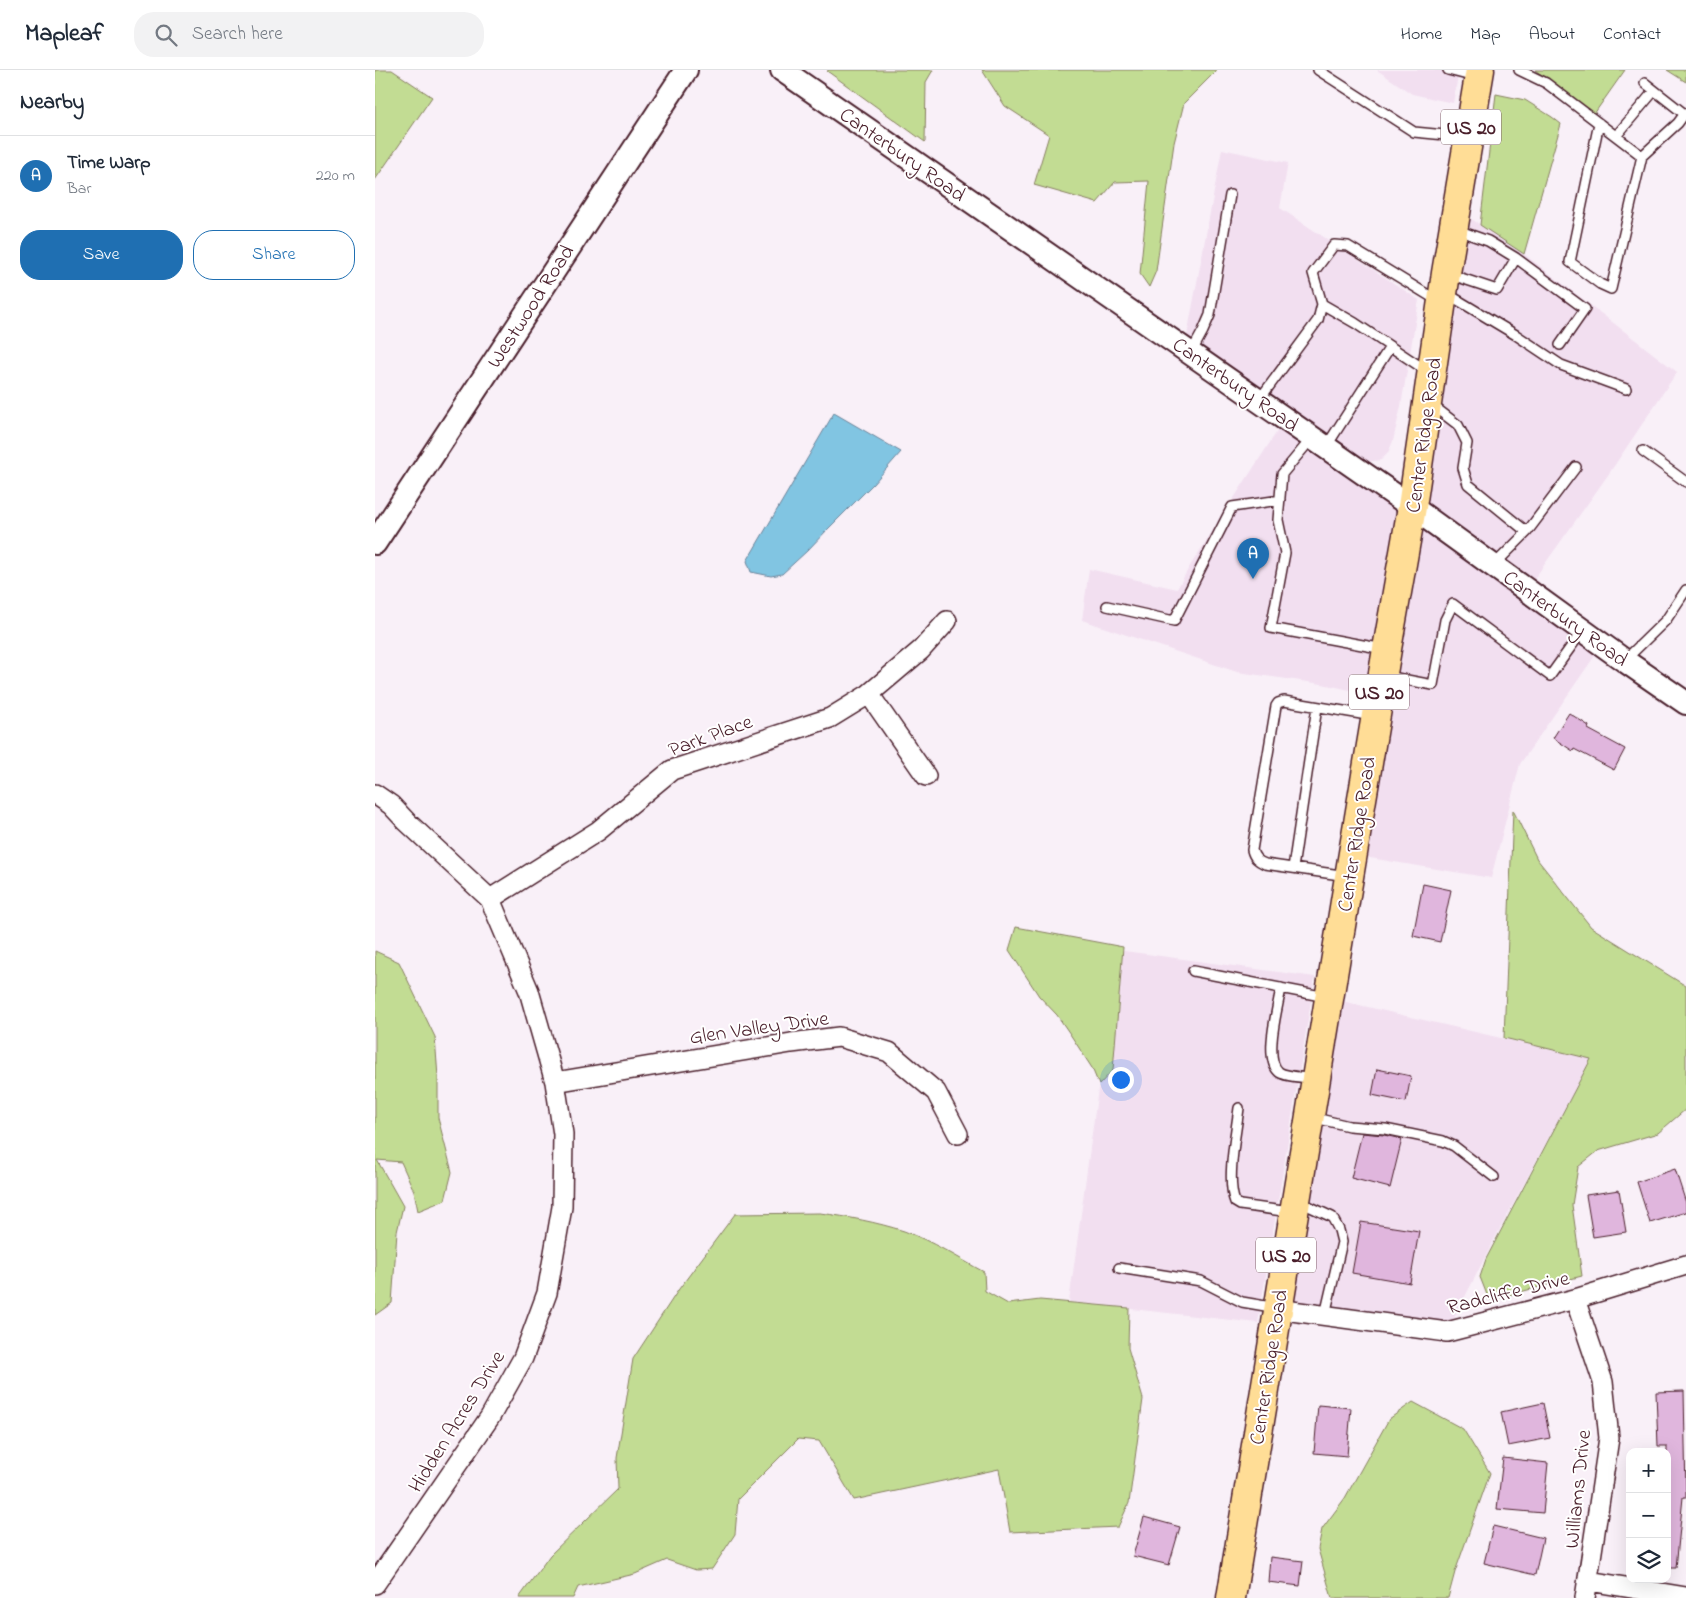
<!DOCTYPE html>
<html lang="en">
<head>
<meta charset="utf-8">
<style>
	:root { --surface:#fff; --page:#f2f2f3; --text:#1f2937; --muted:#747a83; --line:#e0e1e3; --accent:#1f6fb2 }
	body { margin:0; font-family:"Indie Flower",sans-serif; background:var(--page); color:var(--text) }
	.controls { position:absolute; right:15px; bottom:15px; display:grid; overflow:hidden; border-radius:10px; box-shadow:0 5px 20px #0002 }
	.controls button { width:45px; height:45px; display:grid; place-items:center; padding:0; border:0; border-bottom:1px solid var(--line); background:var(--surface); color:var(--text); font:25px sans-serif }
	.you { position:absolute; left:745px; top:1009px; width:18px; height:18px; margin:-12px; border:4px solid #fff; border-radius:50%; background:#1a73e8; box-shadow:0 0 0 8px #1a73e833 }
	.badge { display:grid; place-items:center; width:32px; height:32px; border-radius:50%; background:var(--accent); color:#fff; font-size:16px; font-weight:700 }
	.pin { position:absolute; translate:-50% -41px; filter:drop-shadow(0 1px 2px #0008) }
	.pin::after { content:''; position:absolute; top:26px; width:18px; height:15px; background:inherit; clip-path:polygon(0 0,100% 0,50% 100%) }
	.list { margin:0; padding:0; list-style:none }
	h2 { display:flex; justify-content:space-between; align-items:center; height:65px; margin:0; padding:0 20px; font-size:21px }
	h2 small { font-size:16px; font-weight:400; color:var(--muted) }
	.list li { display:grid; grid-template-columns:32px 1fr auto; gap:15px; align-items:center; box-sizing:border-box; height:80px; padding:0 20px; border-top:1px solid var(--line) }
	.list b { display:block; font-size:19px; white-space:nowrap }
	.list p { margin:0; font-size:16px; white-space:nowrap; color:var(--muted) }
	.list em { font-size:16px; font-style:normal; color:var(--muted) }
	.actions { display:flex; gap:10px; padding:15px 20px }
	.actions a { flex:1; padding:11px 0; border:1px solid var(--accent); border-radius:20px; text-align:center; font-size:18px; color:var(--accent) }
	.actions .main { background:var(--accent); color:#fff }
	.icon { flex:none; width:28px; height:28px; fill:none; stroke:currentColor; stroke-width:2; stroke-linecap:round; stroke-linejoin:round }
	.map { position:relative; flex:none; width:1311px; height:1528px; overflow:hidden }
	header { display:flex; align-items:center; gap:30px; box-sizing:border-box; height:70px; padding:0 25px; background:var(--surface); border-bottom:1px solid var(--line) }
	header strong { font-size:24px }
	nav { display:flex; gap:28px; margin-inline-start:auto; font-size:18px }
	.search { width:350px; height:45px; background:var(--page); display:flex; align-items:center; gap:12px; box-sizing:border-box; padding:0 18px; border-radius:20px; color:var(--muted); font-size:19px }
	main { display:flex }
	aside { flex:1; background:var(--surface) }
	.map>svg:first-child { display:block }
	.built { fill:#f2dff0 }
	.green { fill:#c2dc93; stroke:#867e5f }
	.water { fill:#81c5e2; stroke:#6b8399 }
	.building { fill:#e0b6dd; stroke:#4a1f2b }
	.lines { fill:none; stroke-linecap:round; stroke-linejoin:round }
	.service-casing { stroke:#4a1f2b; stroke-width:12 }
	.minor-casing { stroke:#4a1f2b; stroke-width:22 }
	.tertiary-casing { stroke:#4a1f2b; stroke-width:26 }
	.primary-casing { stroke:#4a1f2b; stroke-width:31 }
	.service { stroke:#fff; stroke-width:9 }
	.minor { stroke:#fff; stroke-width:19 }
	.tertiary { stroke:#fff; stroke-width:22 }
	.primary { stroke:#ffdd96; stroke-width:28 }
	.labels { text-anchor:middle; stroke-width:4; stroke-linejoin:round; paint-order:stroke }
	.shield { fill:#fff; stroke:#80626b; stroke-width:1 }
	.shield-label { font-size:20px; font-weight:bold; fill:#4a1f2b }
	.street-label { font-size:21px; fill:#4a1f2b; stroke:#fff }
</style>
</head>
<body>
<header>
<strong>Mapleaf</strong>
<div class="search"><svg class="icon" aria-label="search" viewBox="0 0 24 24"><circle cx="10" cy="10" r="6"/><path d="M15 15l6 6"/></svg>Search here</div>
<nav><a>Home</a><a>Map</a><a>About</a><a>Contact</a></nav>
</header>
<main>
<aside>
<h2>Nearby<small></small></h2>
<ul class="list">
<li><span class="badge">A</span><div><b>Time Warp</b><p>Bar</p></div><em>220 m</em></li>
</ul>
<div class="actions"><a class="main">Save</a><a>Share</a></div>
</aside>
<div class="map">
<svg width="1311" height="1528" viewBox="0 0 1311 1528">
	<rect width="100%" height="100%" fill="#f9f0f8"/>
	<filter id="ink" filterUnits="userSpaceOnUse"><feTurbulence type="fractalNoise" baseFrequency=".02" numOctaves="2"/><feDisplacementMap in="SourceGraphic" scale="10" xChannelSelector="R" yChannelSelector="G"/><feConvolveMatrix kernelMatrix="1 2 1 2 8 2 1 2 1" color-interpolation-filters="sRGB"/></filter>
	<g filter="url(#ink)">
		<path class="built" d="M1002 0H1084L1078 33 1037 24Z
			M847 79 913 93 905 138 1044 230 1026 336 1018 371 1013 383 1006 390 991 392 811 271Z
			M1083 140 1149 184 1302 302 1233 405 1152 519 1228 574 1145 694 1116 808 977 785Z
			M903 360 949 384 1027 443 994 624 947 614 862 602 707 550 714 499 802 519 815 496Z
			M742 880 940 907 883 1253 694 1232Z
			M954 928 1216 989 1120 1168 1072 1262 902 1239Z"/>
		<path class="green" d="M0 0H17L57 27 0 110Z
			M454 0H558L551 12 550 72 452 1Z
			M607 0H842L809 33 799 73 781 201 774 217 765 204 774 111 740 112 722 133 659 115 674 65 630 36Z
			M1160 0H1250L1219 44Z
			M1292 0H1311V12Z
			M1121 24 1150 30 1177 47 1186 54 1149 184 1105 155Z
			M1138 740 1162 789 1216 857 1311 916V1039L1283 1063 1223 1081 1203 1097 1197 1135 1207 1206 1114 1230 1105 1207 1111 1189 1216 989 1129 968Z
			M641 857 748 877 738 1000 724 1015 717 998 695 964 682 945 664 926 634 880Z
			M0 881 24 892 60 967 63 1007V1048L77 1102 70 1130 43 1141 39 1121 26 1092 2 1090 28 1136 22 1162 17 1233 0 1245Z
			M445 1143C474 1147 501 1152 529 1161 557 1171 583 1188 609 1202L610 1221 633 1234 665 1230 754 1238 753 1278 768 1329 754 1433 743 1457 635 1462 624 1399 479 1430 444 1371 423 1369 363 1429 360 1464 337 1499 321 1500 292 1490 260 1504 203 1517 198 1528H144L175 1485 243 1419 242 1388 258 1289 304 1219 360 1144Z
			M1038 1332 1088 1359 1115 1403 1080 1502 1073 1528H957L943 1479 947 1459 970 1428 1014 1349Z"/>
		<path class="water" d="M459 343 526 382 498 414 453 459 432 481 407 504 396 506 376 502 372 491Z"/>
		<path class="building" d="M1194 643 1214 656 1213 659 1250 679 1239 700 1199 679 1198 681 1178 668Z
			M1048 814 1076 820 1065 872 1038 866Z
			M1002 999 1036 1006 1031 1032 997 1025Z
			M987 1063 1009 1065 1027 1069 1015 1118 976 1108Z
			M1300 1099 1311 1133V1142L1275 1153 1262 1112Z
			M1244 1120 1251 1162 1218 1167 1211 1125Z
			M986 1152 1044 1161 1035 1213 977 1203Z
			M1309 1321 1311 1427H1308L1301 1498H1292V1376H1283L1281 1322Z
			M1168 1333 1175 1368 1133 1376 1126 1342Z
			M943 1335 976 1338 972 1386 939 1383Z
			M1128 1388 1173 1393 1168 1443 1122 1439Z
			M769 1447 805 1457 794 1495 758 1486Z
			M1118 1456 1168 1468 1160 1505 1109 1493Z
			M895 1487 928 1491 925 1516 893 1512Z"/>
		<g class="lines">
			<defs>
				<path id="service" d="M943 0 1039 62 1091 67
					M1073 0 1100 7
					M1144 0 1171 13 1267 86 1236 219 1225 214 1195 192 1224 53
					M1241 66 1279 21
					M1267 86 1303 53 1308 46 1307 42 1270 13
					M1082 160 1113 171 1141 188 1210 239 1185 275
					M1074 204 1122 220 1141 188
					M1071 223 1141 265 1186 295 1251 319
					M947 234 980 253 1052 301
					M816 283 828 261 835 245 855 125
					M884 330 943 250 947 234 938 203 959 175 973 176 1063 231
					M1057 335 1083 355 1092 373 1088 398 1093 414 1152 462
					M937 368 907 404 903 450 910 483 896 558 1009 579
					M951 377 1015 277
					M1268 381 1311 412
					M1119 495 1152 462 1201 397
					M732 536 799 551 857 437 905 430
					M1250 590 1291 550 1311 520
					M1011 606 1058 615 1070 550 1078 534 1175 606 1208 560
					M918 798 942 637
					M972 806 890 794C883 791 879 788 877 780L901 636 903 633 909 631 998 646
					M818 901 951 927
					M906 918C903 937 888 989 904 1002 910 1007 931 1007 939 1009
					M864 1038C861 1063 851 1110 860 1132L865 1135 915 1142
					M936 1047 974 1056 1010 1059 1068 1071 1079 1076 1119 1107
					M925 1132 957 1147 964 1160 967 1172 950 1245
					M744 1198 826 1211 867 1232 902 1238"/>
				<path id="minor" d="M494 624 551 706
					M0 724 16 735 31 751 115 829 154 921 180 1012 188 1064 187 1137 172 1223 148 1288 115 1347 0 1514
					M115 829 223 761 297 700 455 648 494 624 546 580 572 551
					M180 1012 416 973 464 967 514 982 561 1022 583 1064
					M1200 1229 1228 1312 1234 1368 1210 1528
					M902 1239 1072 1262 1200 1229 1311 1195
					M1214 1511 1311 1527"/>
				<path id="tertiary" d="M407 0 1037 437 1250 591 1311 633
					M0 473 311 0"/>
				<path id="primary" d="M856 1528 974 807 1012 579 1037 437 1071 203 1105 0"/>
			</defs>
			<use href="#service" class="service-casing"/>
			<use href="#minor" class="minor-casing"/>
			<use href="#tertiary" class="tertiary-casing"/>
			<use href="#primary" class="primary-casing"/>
			<use href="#service" class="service"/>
			<use href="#minor" class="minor"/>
			<use href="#tertiary" class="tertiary"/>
			<use href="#primary" class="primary"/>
		</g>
	</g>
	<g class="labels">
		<g class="shield">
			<rect x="1066" y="39.5" width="60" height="35" rx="4"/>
			<rect x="974" y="604.5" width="60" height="35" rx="4"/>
			<rect x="881" y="1167.5" width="60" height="35" rx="4"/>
		</g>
		<g class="shield-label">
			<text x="1096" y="64">US 20</text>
			<text x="1004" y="629">US 20</text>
			<text x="911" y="1192">US 20</text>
		</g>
		<g class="street-label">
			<text transform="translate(528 84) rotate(35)" y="7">Canterbury Road</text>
			<text transform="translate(155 236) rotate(-57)" y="7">Westwood Road</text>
			<text transform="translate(861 314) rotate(35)" y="7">Canterbury Road</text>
			<text transform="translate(1048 365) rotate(-82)" y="7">Center Ridge Road</text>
			<text transform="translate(1191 548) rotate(36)" y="7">Canterbury Road</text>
			<text transform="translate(335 665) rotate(-20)" y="7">Park Place</text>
			<text transform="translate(981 764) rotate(-81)" y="7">Center Ridge Road</text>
			<text transform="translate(384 957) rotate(-8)" y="7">Glen Valley Drive</text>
			<text transform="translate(1133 1222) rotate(-14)" y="7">Radcliffe Drive</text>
			<text transform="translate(893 1297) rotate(-81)" y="7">Center Ridge Road</text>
			<text transform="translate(81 1351) rotate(-58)" y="7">Hidden Acres Drive</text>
			<text transform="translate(1202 1419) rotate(-84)" y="7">Williams Drive</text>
		</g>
	</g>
</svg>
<div class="controls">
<button>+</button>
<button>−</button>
<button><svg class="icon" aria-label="layers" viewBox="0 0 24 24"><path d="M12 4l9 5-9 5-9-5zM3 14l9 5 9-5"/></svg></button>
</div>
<div class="you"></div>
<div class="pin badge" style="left:878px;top:509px">A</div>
</div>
</main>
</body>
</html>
